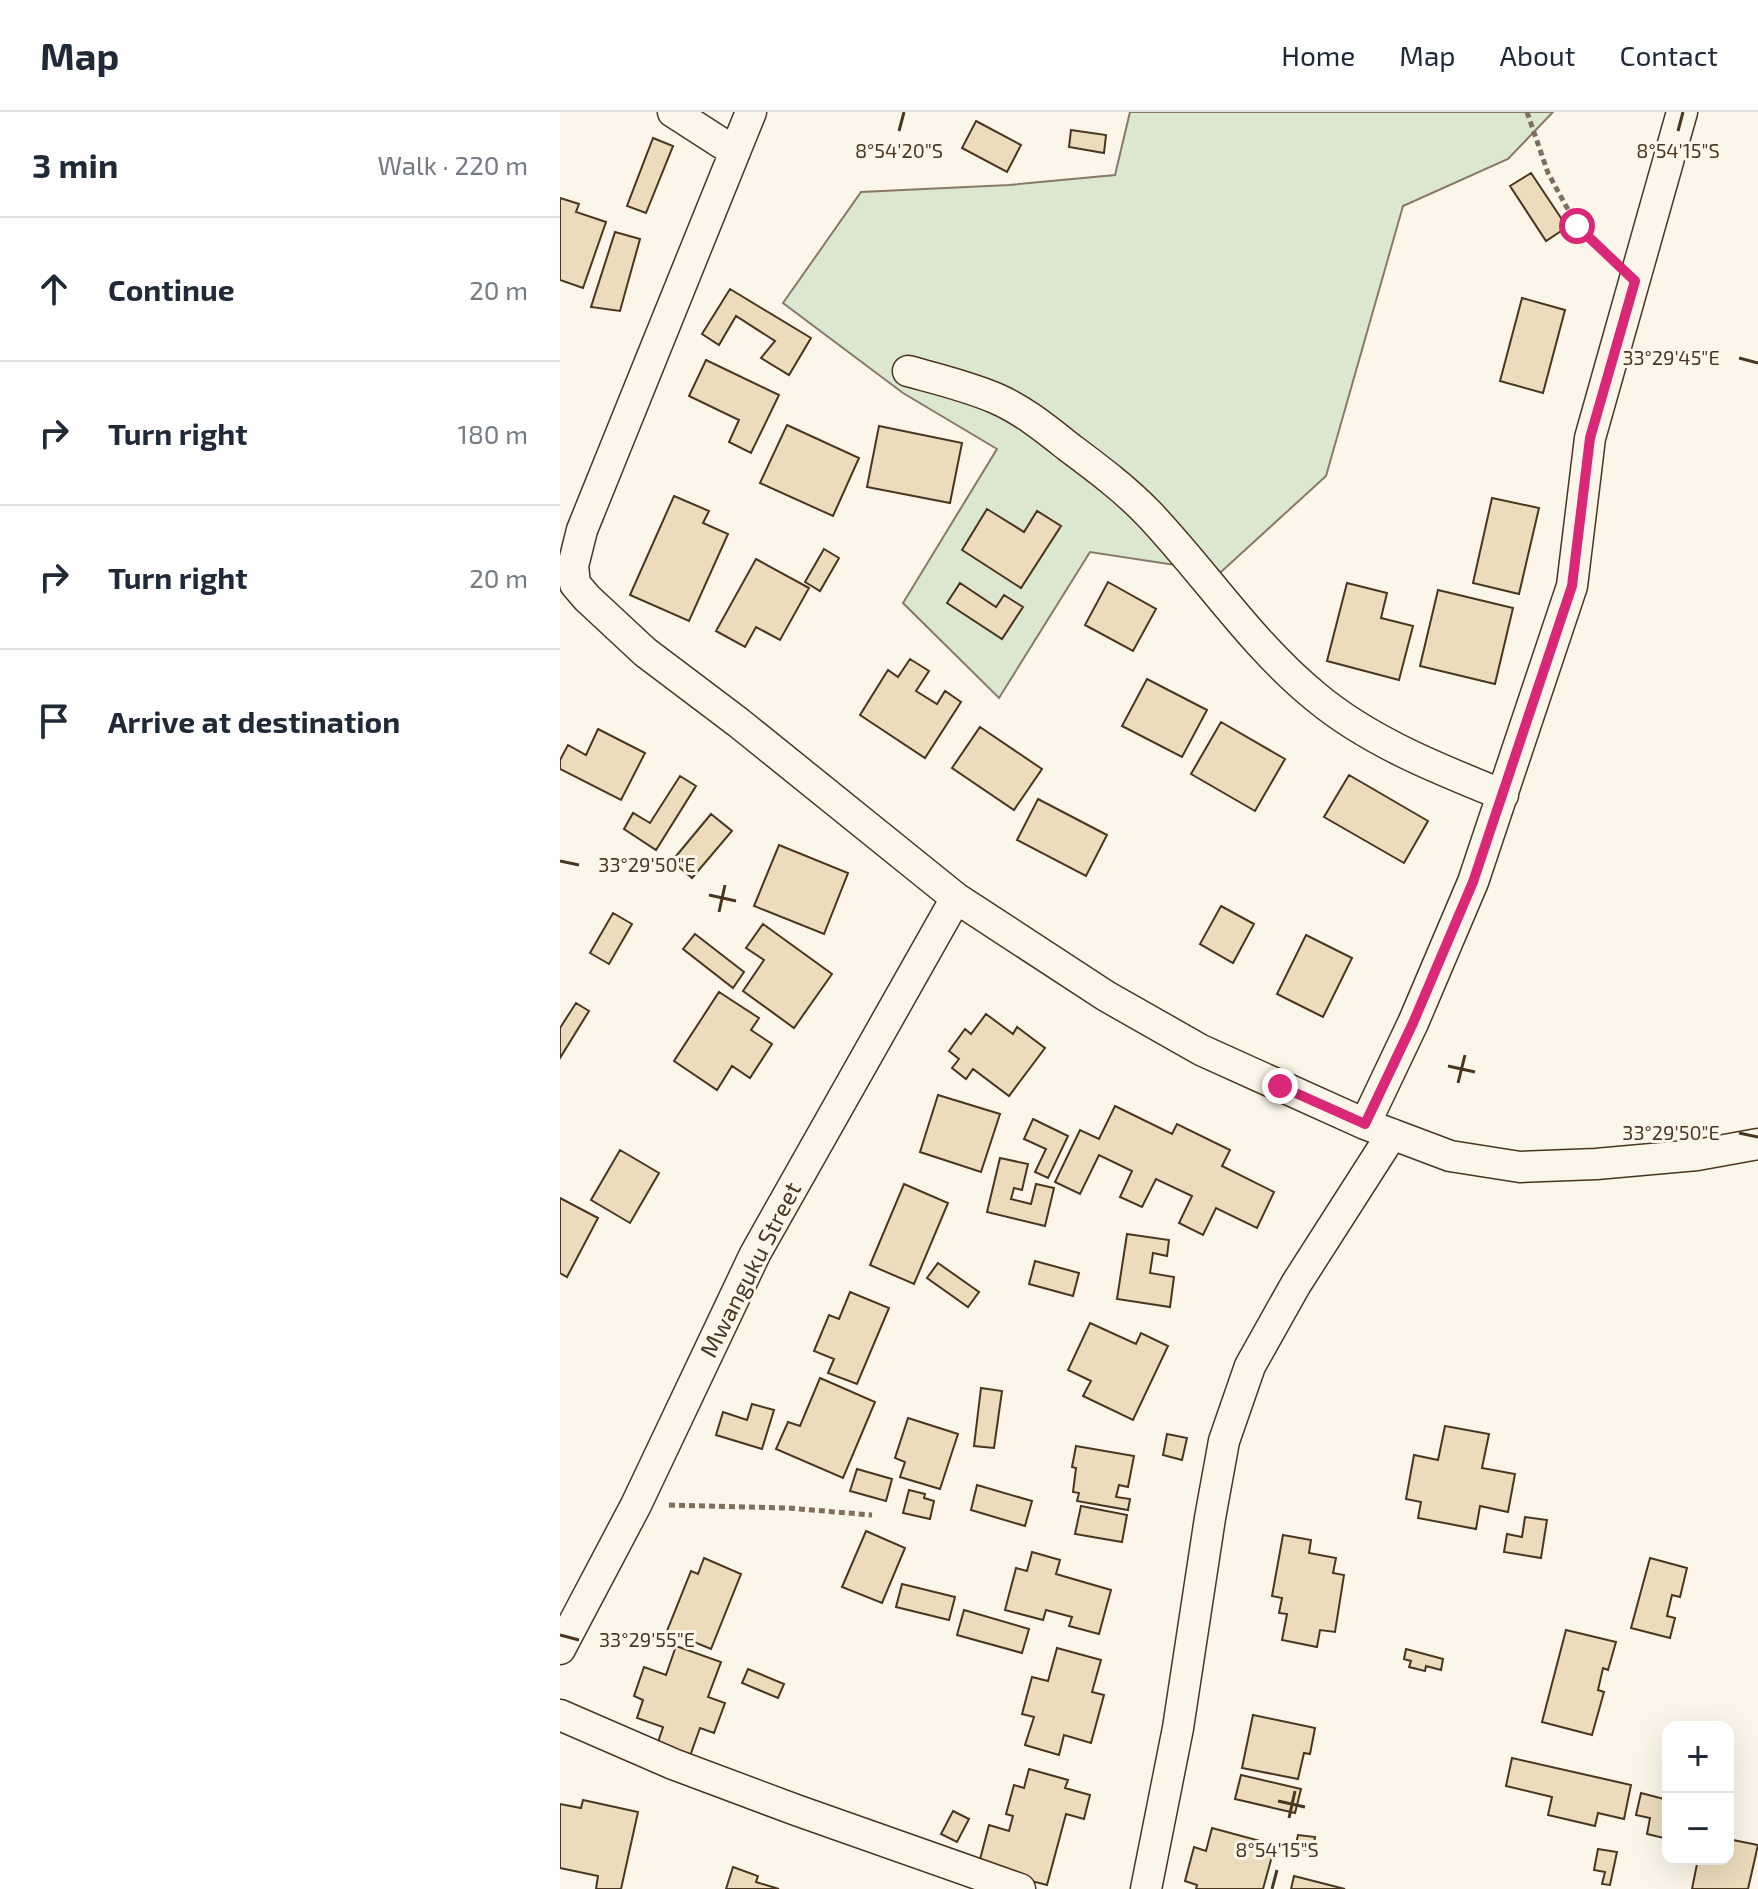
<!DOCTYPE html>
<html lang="en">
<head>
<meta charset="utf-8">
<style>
	:root { --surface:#fff; --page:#f6f6f7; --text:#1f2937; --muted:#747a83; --line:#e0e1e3 }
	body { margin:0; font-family:"Exo 2",sans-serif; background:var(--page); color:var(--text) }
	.controls { position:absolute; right:24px; bottom:24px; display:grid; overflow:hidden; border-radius:16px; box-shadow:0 8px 32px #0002 }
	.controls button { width:72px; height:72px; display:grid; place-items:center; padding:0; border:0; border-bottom:2px solid var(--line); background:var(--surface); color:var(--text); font:40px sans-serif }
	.stop { position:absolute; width:24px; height:24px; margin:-18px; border:6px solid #db2777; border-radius:50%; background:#fff }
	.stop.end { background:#db2777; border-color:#fff; box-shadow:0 2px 8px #0008 }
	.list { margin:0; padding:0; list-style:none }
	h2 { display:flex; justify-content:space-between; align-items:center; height:104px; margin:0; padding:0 32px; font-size:34px }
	h2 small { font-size:26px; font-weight:400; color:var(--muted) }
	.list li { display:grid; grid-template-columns:52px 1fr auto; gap:24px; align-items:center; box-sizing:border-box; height:144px; padding:0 32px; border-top:2px solid var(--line) }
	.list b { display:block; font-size:30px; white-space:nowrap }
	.list em { font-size:26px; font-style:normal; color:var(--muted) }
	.icon { flex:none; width:44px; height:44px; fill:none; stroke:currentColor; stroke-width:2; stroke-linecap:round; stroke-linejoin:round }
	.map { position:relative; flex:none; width:1198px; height:1777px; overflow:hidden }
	header { display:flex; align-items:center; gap:48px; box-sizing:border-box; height:112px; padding:0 40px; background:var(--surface); border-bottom:2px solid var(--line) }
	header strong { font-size:38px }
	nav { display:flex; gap:44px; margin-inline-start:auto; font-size:28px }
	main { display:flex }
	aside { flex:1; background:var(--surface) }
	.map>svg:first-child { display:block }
	.green { fill:#dce7d0; stroke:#887966; stroke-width:2 }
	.building { fill:#ecdcbc; stroke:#4a3520; stroke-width:2 }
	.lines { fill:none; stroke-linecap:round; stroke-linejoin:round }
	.minor-casing { stroke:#4a3520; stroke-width:33 }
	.path { stroke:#7f6f5c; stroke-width:5; stroke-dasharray:6 4; stroke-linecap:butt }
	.minor { stroke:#fbf6e9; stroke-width:30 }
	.route { stroke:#db2777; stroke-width:10 }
	.ticks { fill:none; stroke:#4a3520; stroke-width:3 }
	.labels { text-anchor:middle; stroke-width:6; stroke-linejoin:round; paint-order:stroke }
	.street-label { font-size:24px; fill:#4a3520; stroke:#fbf6e9 }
	.ticks-label { font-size:20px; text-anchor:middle; fill:#4a3520; stroke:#fbf6e9; stroke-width:6; stroke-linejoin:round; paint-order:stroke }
</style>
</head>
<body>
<header>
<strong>Map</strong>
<nav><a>Home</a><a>Map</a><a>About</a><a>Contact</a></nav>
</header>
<main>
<aside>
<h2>3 min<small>Walk · 220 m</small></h2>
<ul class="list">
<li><svg class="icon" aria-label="ahead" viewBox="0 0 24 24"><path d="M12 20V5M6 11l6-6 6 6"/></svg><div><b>Continue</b></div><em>20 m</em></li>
<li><svg class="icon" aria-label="right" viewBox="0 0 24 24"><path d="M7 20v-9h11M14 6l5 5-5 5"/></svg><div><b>Turn right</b></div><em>180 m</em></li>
<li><svg class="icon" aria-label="right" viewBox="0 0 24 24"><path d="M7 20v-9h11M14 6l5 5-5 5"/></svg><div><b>Turn right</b></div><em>20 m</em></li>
<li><svg class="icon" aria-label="arrive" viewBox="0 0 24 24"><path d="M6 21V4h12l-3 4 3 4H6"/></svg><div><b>Arrive at destination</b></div></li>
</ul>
</aside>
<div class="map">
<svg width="1198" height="1777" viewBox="0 0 1198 1777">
	<rect width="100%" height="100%" fill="#fbf6e9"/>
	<path class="green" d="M570 0H993L948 47 843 94 766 364 661 460 530 440 439 586 343 491 437 337 343 281 223 191 301 80 449 73 555 63Z"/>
	<path class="building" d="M416 9 461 33 447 60 402 36Z
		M511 18 546 23 544 41 509 35Z
		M93 26 113 34 86 101 67 94Z
		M971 61 1007 115 986 129 950 74Z
		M0 86 19 92 16 100 46 110 23 176 0 168Z
		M55 120 80 127 60 199 31 195Z
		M170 177 251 226 229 263 201 246 215 229 176 204 159 233 142 222Z
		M962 186 1005 198 983 281 940 269Z
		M146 248 219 283 191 341 169 330 179 308 129 284Z
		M227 313 299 346 273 404 200 371Z
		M319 314 402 331 390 391 307 375Z
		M114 384 149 399 143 411 168 422 129 509 70 483Z
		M932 386 979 396 959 482 913 471Z
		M427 397 464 420 477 399 501 414 461 476 402 438Z
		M264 437 279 446 260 479 245 470Z
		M196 447 249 476 220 528 196 515 185 535 156 519Z
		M548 470 596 497 573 539 525 513Z
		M400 471 436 495 444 483 463 495 442 527 387 491Z
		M787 471 827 481 821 506 853 514 839 568 767 549Z
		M878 478 953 496 935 572 860 554Z
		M350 547 369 559 356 579 377 592 385 579 401 590 365 646 300 603 328 558 338 565Z
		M587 567 647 598 622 645 562 614Z
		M661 610 725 647 695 699 631 662Z
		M420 615 482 657 454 698 392 656Z
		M38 617 85 641 61 688 0 657V648L8 633 26 643Z
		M789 663 868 709 844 751 764 705Z
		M120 664 136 674 96 738 64 717 73 701 90 711Z
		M478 687 547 723 526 764 457 728Z
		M151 702 172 719 132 766 112 749Z
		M219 733 288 761 264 822 194 794Z
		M661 794 694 812 673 851 640 832Z
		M53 801 72 812 49 852 30 841Z
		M203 812 272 862 234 916 183 879 204 848 186 836Z
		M135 822 184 860 173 876 123 837Z
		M746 823 792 846 763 905 717 882Z
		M159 880 199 906 191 918 212 932 190 966 172 954 157 978 114 949Z
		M16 891 29 899 0 946V916Z
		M426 902 453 922 457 915 485 936 449 984 413 957 406 967 392 956 399 947 389 939 405 917 411 922Z
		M378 983 440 1002 421 1060 360 1040Z
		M555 994 612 1022 617 1012 670 1038 662 1054 714 1080 697 1116 656 1096 643 1123 619 1111 632 1084 596 1067 582 1095 560 1085 572 1059 539 1043 520 1082 495 1070 520 1018 539 1027Z
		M473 1007 508 1024 488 1066 475 1060 486 1037 464 1027Z
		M60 1038 99 1061 70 1111 31 1088Z
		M440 1046 468 1052 462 1078 454 1076 451 1087 471 1092 476 1072 494 1076 485 1114 427 1100Z
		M344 1072 388 1091 354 1172 310 1153Z
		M0 1086 38 1106 7 1165 0 1161Z
		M567 1122 609 1128 607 1144 593 1141 590 1161 614 1165 610 1195 557 1187Z
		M475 1149 519 1161 513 1184 469 1172Z
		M378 1151 419 1180 408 1195 367 1166Z
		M290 1180 329 1196 297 1272 268 1261 274 1247 254 1239 269 1203 279 1207Z
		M530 1211 576 1232 581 1221 608 1234 573 1308 523 1284 531 1269 508 1258Z
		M260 1266 315 1290 283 1366 216 1337 228 1310 240 1314Z
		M421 1276 442 1279 434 1336 414 1334Z
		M192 1292 214 1298 202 1337 156 1323 163 1300 187 1308Z
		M348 1306 398 1322 380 1377 340 1365 345 1350 335 1346Z
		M885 1314 929 1322 922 1356 955 1362 948 1400 920 1394 916 1417 858 1406 861 1390 846 1387 854 1343 878 1348Z
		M607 1322 627 1326 622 1348 603 1343Z
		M516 1334 574 1344 568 1375 559 1373 556 1385 570 1387 568 1398 517 1389 519 1381 513 1380 516 1356 512 1355Z
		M297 1357 332 1367 326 1389 290 1379Z
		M417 1373 472 1389 465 1414 411 1398Z
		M349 1378 365 1382 364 1386 374 1389 370 1407 343 1401Z
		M521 1394 567 1403 562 1430 515 1422Z
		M965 1405 987 1408 981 1446 944 1440 947 1422 962 1425Z
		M306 1419 345 1436 322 1491 282 1475Z
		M723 1423 751 1428 749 1441 776 1446 773 1461 784 1463 775 1520 760 1518 757 1535 722 1528 727 1502 719 1501 722 1486 712 1484Z
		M472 1440 500 1448 496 1462 551 1478 539 1522 509 1514 512 1505 486 1498 483 1508 445 1498 456 1456 467 1459Z
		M144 1446 181 1462 151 1537 107 1519 131 1459 138 1462Z
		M1090 1446 1127 1456 1120 1485 1112 1483 1107 1504 1115 1506 1110 1526 1071 1516Z
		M342 1472 395 1485 389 1508 336 1495Z
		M404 1498 469 1517 462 1541 397 1523Z
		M1006 1518 1056 1530 1048 1558 1043 1556 1038 1578 1044 1580 1032 1623 982 1610Z
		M116 1534 161 1550 148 1585 165 1591 154 1621 140 1616 130 1644 97 1633 103 1615 77 1606 83 1588 74 1584 84 1555 106 1563Z
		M497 1536 541 1548 532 1580 544 1583 531 1631 504 1623 499 1643 465 1633 474 1605 462 1602 472 1565 488 1569Z
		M846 1537 883 1547 881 1558 866 1554 865 1559 849 1555 851 1549 844 1547Z
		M188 1557 224 1572 218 1586 182 1571Z
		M693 1603 755 1616 750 1642 744 1641 738 1667 682 1656Z
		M952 1646 1071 1673 1064 1707 1038 1701 1035 1714 988 1703 992 1685 946 1674Z
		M469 1657 508 1668 505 1676 530 1683 524 1707 506 1702 487 1773 418 1755 429 1713 449 1719 453 1704 446 1702 454 1673 464 1676Z
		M681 1663 741 1677 735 1701 675 1687Z
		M1081 1681 1108 1688V1727L1087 1722 1090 1706 1076 1703Z
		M23 1688 78 1700 61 1777H36L38 1764 0 1756V1692L21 1696Z
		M393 1699 409 1707 397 1730 381 1722Z
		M652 1716 715 1733 703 1777H636L637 1773 625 1769 634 1735 646 1739Z
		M738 1723 755 1725 753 1739 735 1736Z
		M1168 1727 1198 1733 1188 1777H1132L1138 1747H1168Z
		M1038 1737 1057 1740 1050 1773 1042 1772 1045 1760 1034 1758Z
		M173 1755 198 1764 196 1770 219 1777H166Z
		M734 1764 785 1777H731Z"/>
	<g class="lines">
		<defs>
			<path id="minor" d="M113 0 175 40
				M191 0 22 418 13 454 15 472 27 486 85 540 179 611 396 786 546 884 641 938 805 1012 890 1044 960 1055 1036 1052 1137 1043 1198 1032
				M348 259C377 267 407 274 435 286 463 298 486 317 510 336 538 357 565 377 589 402 646 462 692 533 756 585 810 630 879 657 943 683
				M805 1012 853 911 913 770 1012 474 1030 326 1122 0
				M0 1537 76 1393 195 1142 396 786
				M0 1603 113 1652 236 1698 460 1777
				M586 1777 618 1616 650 1406 664 1329 690 1254 736 1172 832 1022"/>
		</defs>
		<use href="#minor" class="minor-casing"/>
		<path class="path" d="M967 0 988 61 1017 114 1049 143
			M109 1393 228 1396 312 1403"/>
		<use href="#minor" class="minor"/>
	</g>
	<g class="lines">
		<path class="route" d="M720 974 805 1012 853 911 913 770 1012 474 1030 326 1075 169 1017 114"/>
	</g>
	<path class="ticks" d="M339 19 344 0M1118 19 1123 0M1179 246 1198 251M0 749 19 753M149 783 176 789M159 800 165 773M888 954 915 960M898 971 905 943M1179 1021 1198 1025M0 1523 19 1528M718 1689 745 1695M729 1706 735 1679M712 1777 717 1758"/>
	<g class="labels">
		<g class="street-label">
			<text transform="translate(191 1158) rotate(-63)" y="8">Mwanguku Street</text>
		</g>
	</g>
	<g class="ticks-label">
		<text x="339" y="46">8°54'20"S</text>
		<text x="1118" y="46">8°54'15"S</text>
		<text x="1111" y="253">33°29'45"E</text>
		<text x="87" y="760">33°29'50"E</text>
		<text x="1111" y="1028">33°29'50"E</text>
		<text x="87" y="1535">33°29'55"E</text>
		<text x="717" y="1745">8°54'15"S</text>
	</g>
</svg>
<div class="controls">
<button>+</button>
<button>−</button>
</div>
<div class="stop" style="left:1017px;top:114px"></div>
<div class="stop end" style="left:720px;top:974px"></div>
</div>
</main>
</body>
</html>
